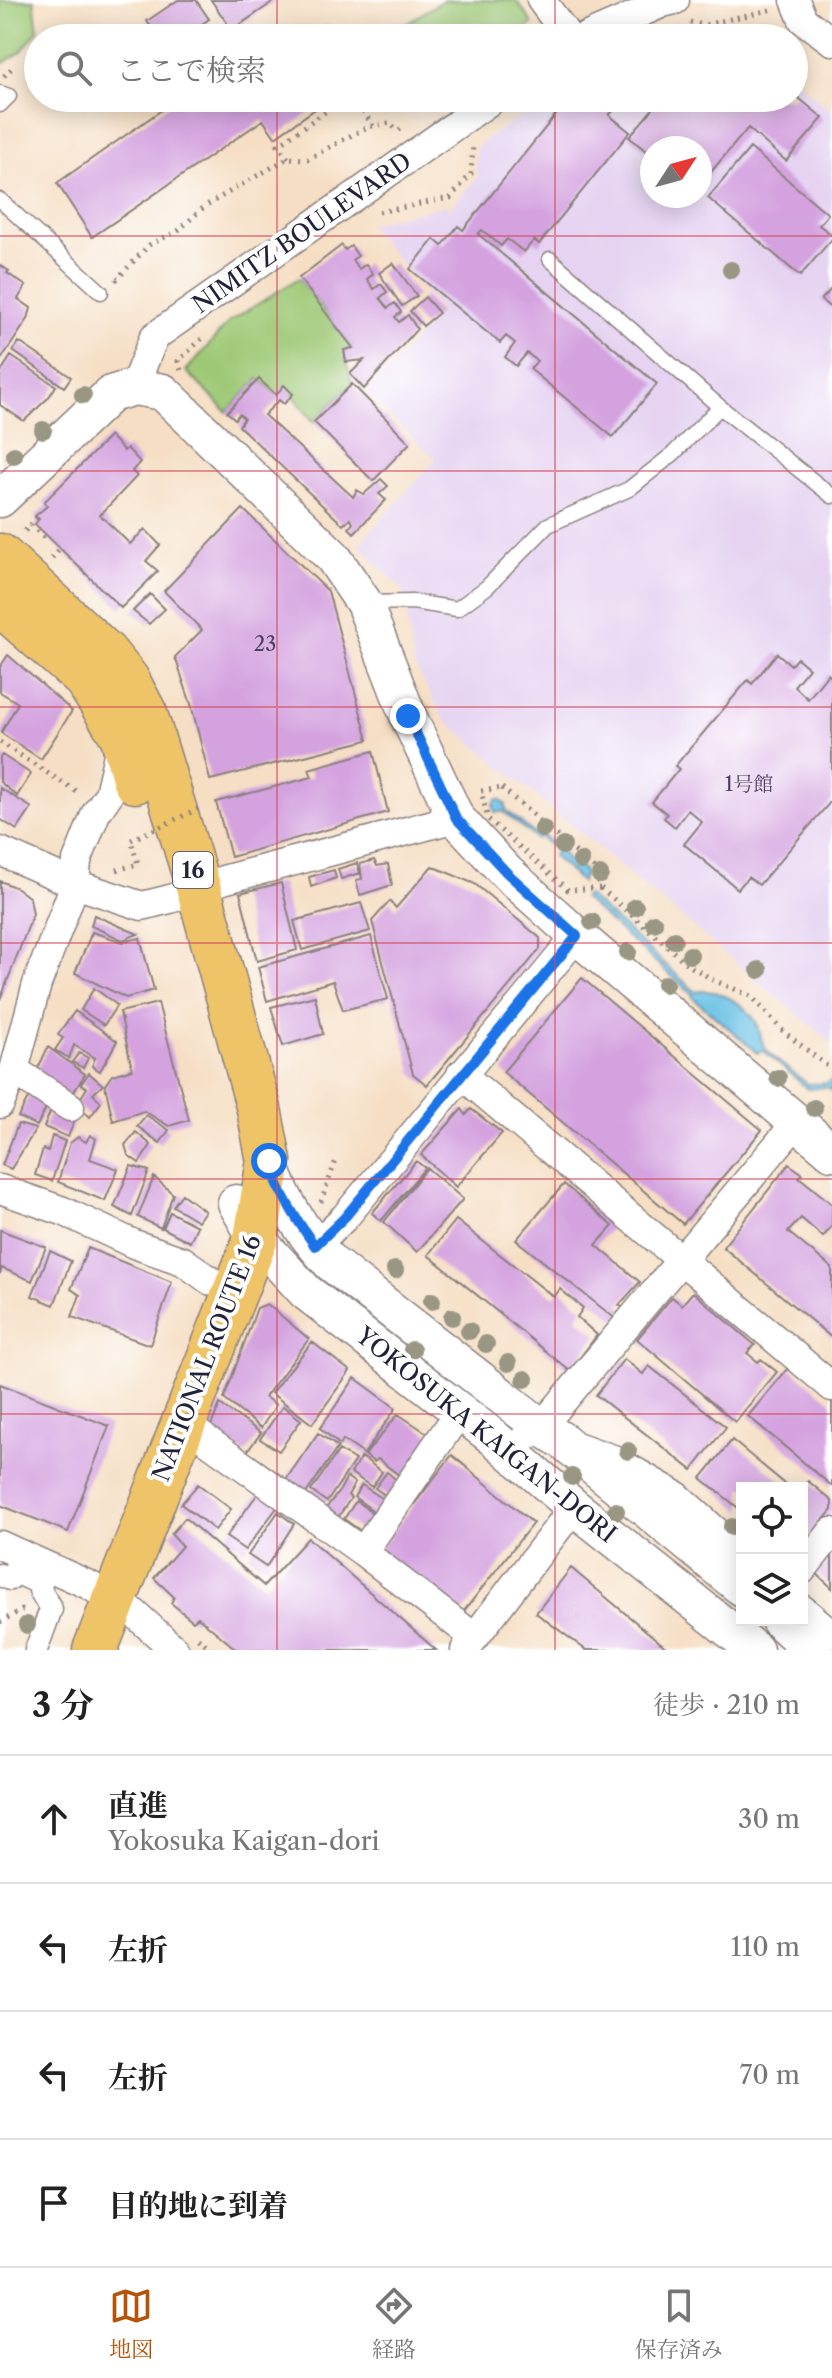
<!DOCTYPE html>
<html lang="ja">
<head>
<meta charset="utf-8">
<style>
	:root { --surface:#fff; --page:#f2f2f2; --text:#222; --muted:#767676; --line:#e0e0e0; --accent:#b45309 }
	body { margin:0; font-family:"Libre Caslon Text","Noto Serif JP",serif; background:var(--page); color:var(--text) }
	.controls { position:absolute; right:24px; bottom:24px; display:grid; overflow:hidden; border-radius:0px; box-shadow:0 4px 20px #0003 }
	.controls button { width:72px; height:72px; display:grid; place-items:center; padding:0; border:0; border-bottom:2px solid var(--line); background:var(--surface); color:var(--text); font:40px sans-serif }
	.compass { position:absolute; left:640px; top:136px; width:72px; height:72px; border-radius:50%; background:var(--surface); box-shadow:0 4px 20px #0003; rotate:54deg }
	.stop { position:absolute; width:24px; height:24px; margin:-18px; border:6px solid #1a73e8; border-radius:50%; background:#fff }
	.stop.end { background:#1a73e8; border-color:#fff; box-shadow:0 2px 8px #0008 }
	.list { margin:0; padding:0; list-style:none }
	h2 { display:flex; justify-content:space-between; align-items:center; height:104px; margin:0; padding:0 32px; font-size:34px }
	h2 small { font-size:26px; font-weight:400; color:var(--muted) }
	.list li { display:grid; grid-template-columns:52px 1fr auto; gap:24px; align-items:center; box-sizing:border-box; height:128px; padding:0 32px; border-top:2px solid var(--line) }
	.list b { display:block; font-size:30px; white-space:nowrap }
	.list p { margin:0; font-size:26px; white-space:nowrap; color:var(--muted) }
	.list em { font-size:26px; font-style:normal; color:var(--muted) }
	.icon { flex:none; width:44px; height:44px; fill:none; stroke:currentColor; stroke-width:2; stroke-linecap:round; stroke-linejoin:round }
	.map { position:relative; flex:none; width:832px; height:1650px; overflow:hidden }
	.search { position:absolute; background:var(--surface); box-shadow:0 4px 20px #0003; left:24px; right:24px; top:24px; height:88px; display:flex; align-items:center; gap:20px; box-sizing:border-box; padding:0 28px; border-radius:44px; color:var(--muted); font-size:30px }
	.sheet { height:616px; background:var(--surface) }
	nav { display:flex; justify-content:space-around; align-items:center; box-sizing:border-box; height:112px; border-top:2px solid var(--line); background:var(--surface); font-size:22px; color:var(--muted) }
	nav a { display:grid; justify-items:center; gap:4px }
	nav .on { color:var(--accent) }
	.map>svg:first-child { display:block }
	.built { fill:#e5d3f1; fill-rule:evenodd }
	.green { fill:#9dc874; stroke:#607558; stroke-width:2 }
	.water { fill:#67c0e4; stroke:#447190; stroke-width:2 }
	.building { fill:#d4a3df }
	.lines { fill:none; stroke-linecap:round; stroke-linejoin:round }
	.service-casing { stroke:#8c807f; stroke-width:17 }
	.pedestrian-casing { stroke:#8c807f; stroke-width:25 }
	.minor-casing { stroke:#8c807f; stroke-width:31 }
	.tertiary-casing { stroke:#8c807f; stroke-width:39 }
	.trunk-casing { stroke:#8c807f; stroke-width:47 }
	.path { stroke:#8c807f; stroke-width:5; stroke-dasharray:2 6; stroke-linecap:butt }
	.service { stroke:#fff; stroke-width:14 }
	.pedestrian { stroke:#fff; stroke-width:22 }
	.minor { stroke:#fff; stroke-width:28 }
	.tertiary { stroke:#fff; stroke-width:36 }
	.trunk { stroke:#efc469; stroke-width:44 }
	.path-bridge { stroke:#8c807f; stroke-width:5; stroke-dasharray:2 6; stroke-linecap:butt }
	.tree { fill:#999683 }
	.route { stroke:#1a73e8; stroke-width:10 }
	.grid { fill:none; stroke:#d1495b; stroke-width:2; stroke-opacity:0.55 }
	.labels { text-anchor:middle; stroke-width:8; stroke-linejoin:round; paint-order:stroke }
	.number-label { font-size:20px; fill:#4e4264 }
	.shield { fill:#fff; stroke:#646476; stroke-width:2 }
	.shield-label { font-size:22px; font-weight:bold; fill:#22223b }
	.street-label { font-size:24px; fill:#22223b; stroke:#fff }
</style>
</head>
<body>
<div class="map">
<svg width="832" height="1650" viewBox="0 0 832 1650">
	<rect width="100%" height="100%" fill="#fff"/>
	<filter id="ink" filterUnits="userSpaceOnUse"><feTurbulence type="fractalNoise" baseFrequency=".0125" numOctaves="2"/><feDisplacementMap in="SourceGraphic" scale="16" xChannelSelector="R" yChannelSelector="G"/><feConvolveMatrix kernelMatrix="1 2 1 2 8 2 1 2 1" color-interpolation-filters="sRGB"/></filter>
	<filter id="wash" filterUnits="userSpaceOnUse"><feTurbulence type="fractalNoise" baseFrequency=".006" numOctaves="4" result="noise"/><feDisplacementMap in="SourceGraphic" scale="32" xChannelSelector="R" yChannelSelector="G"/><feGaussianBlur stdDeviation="1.8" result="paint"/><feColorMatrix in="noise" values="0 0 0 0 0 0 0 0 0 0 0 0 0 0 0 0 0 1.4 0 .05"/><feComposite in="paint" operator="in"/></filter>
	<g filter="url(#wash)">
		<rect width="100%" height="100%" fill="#f5dec3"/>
		<path class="built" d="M794 79 832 111V1043L444 719 414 665 403 590 359 545 436 459 366 394 441 311 368 224 446 205 450 209 479 174 476 170V149L480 143 550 98H794ZM652 148H700V196H652Z"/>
		<path class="green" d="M0 0H34L38 30 21 52 0 65Z
			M443 0H516L533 24 511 38H384Z
			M299 278 353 348 344 351 352 384 314 422 285 386 276 395 259 379 227 412 186 371 229 322Z"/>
		<path class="water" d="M500 799 506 805V810L536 835 539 832 558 847 566 859 580 866 585 874 581 882 553 856 556 851 539 836 536 839 504 812H495L493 804 496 800Z
			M587 895 696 992C718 987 745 1004 756 1022 760 1029 760 1039 764 1046 770 1058 797 1075 808 1084L827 1083 832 1080V1091L827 1087 808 1089 762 1050 758 1053 693 998V995L583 898Z"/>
		<g id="blocks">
			<path class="building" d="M178 0H196L209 19 183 38H158L147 21Z
				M211 0H276L232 30Z
				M327 25 333 34 343 27 350 38H309Z
				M794 94 823 118 786 161 748 128 700 185V148H652V156L629 137 662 98H794Z
				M179 98H331L275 137 263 120 92 237 57 183Z
				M573 98H582L586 101 588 98H600L614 110 609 115 630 132 539 244 534 240 524 252 507 239 501 246 482 230 478 234 657 384 613 437 530 369 537 361 527 353 516 366 505 357 515 343 506 336 500 343 410 269 434 239 442 246 458 226 463 230 562 107 564 109Z
				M750 148 828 214 819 225 832 235V239L800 276 708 198Z
				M342 245 345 250 351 246 358 256 352 260 359 269 366 264 373 274 367 279 374 289 381 284 387 292 380 298 388 308 395 303 401 312 395 317 399 322 408 315 417 329 364 389 350 374 364 360 346 362 344 350 353 348 299 278Z
				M393 263 417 296 402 306 379 273Z
				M0 265 9 271 7 273 26 286 18 299 31 308 28 319 0 361Z
				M832 288V309L821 300Z
				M425 297 439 313 423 326 410 311Z
				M19 342 71 377 64 387 13 351Z
				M11 356 56 386 48 398 24 421 0 405V373Z
				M259 379 276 395 284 385 293 394 284 404 279 400 264 415 353 497 357 490 364 494 381 479 388 486 379 494 386 500 354 533 349 528 353 523 350 519 343 525 239 426 244 418 239 414 235 419 227 412Z
				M352 384 410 443 373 481 314 422Z
				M110 436 124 451 127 448 140 462 132 471 137 476 100 515 130 544 145 529 160 545 146 561 158 571 121 608 35 524 39 519 35 516 47 506 44 502Z
				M243 509 328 591 368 740 210 780 191 704 175 657 202 630 164 591Z
				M150 594 165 609 149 624 133 611Z
				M777 653 791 665 797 658 809 668 794 686 808 699 828 674 832 678V800L759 885 748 877 738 889 684 844 702 822 688 810 675 827 664 818 667 814 652 802 679 769 675 766 748 680 752 684Z
				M8 655 72 711 41 759 1 733 18 703 0 692V667Z
				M373 751 388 812 231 857 216 802 312 777 309 769Z
				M2 755 31 774 17 796 0 782V758Z
				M0 788 32 808 17 830 0 819Z
				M374 860 377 866 388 864 392 885 360 895 356 880 362 879 360 864Z
				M357 863 360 873 341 879 338 869Z
				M432 866 475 884 540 938V949L427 1085 413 1074 372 921 390 901 396 908Z
				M334 870 336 878 311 887 309 877Z
				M0 881 17 888 30 898 33 914 0 1000Z
				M281 883 297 950 257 961 240 893Z
				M361 903 370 931 302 950 294 921Z
				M94 915 138 934 123 940 91 926Z
				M92 932 123 942 140 938 154 990 126 998 75 973Z
				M371 936 388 999 343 1010 333 981 267 1001 258 967Z
				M582 978 762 1130 683 1224 503 1072Z
				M94 988 117 1005 104 1025 81 1010Z
				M315 996 323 1034 283 1046 271 1007Z
				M158 1003 189 1120 169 1126 144 1111 113 1121 105 1085 112 1075 132 1069 120 1012Z
				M75 1011 117 1041 100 1071 92 1066 95 1058 74 1045 69 1058 55 1050 63 1038 58 1035Z
				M48 1047 85 1074 70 1098 35 1075Z
				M79 1053 88 1058 83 1068 72 1062Z
				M89 1073 103 1085 93 1094 101 1102 90 1117 76 1105 87 1088 81 1084Z
				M31 1093 49 1102 37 1126 18 1117Z
				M53 1105 76 1117 68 1137 44 1127Z
				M462 1109 466 1115 471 1109 502 1133 456 1187 421 1155Z
				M146 1115 169 1130 160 1143 137 1126Z
				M18 1124 36 1129 11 1169 2 1165Z
				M136 1132 151 1145 139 1163 128 1155 125 1145Z
				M90 1135 96 1139 90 1159 118 1169 105 1201 58 1182 70 1143 78 1137 86 1142Z
				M52 1136 65 1141 52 1181 35 1175 43 1149 48 1151Z
				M416 1161 425 1168 381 1221 372 1213Z
				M789 1164 803 1174 799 1177 832 1204V1226L823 1237 801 1218 788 1232 832 1268V1338L723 1247Z
				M131 1166 149 1171 132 1216 114 1207Z
				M427 1168 463 1199 417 1252 384 1222Z
				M154 1177 173 1194 161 1228 138 1217Z
				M564 1184 613 1226 596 1245 640 1282 619 1305 627 1310 617 1320 516 1240Z
				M182 1194 205 1211 198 1221 173 1206Z
				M170 1212 197 1226 190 1242 163 1228Z
				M456 1220 554 1297 560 1289 583 1308 577 1317 597 1335 570 1371 428 1255Z
				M0 1230 46 1247 32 1281 2 1268 0 1274Z
				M88 1248 172 1282 150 1345 72 1317 80 1295 71 1289Z
				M50 1251 71 1261 54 1305 32 1296Z
				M693 1292 755 1345 747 1353 758 1362 761 1359 777 1372 735 1422 637 1339 672 1297 682 1305Z
				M267 1304 309 1339 265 1397 276 1405 261 1428 224 1399 257 1308Z
				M312 1342 350 1371 312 1424 271 1393Z
				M624 1359 643 1374 649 1366 726 1427 692 1470 596 1395Z
				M789 1367 832 1402V1486L748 1416Z
				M355 1378 396 1408 364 1454 343 1440 340 1445 320 1428Z
				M0 1384 109 1426 68 1532 0 1505Z
				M220 1404 261 1433 245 1454 210 1428Z
				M283 1406 301 1420 279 1451 260 1439Z
				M398 1414 433 1437 404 1479 378 1459 374 1462 365 1455Z
				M318 1433 338 1447 305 1495 285 1481Z
				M732 1440 790 1488H742V1511L701 1478Z
				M339 1450 355 1460 327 1502 311 1491Z
				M452 1455 533 1523 460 1616 379 1550Z
				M362 1457 382 1472 372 1487 351 1473Z
				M387 1472 400 1483 389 1498 375 1488Z
				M347 1477 355 1483 348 1495 351 1498 337 1519 324 1511 340 1490Z
				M808 1481 832 1501V1510L802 1546V1489Z
				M198 1484 231 1509 215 1530 181 1504Z
				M362 1485 386 1501 376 1513 354 1497Z
				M259 1492 279 1505 245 1550 226 1537Z
				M356 1501 375 1515 362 1532 344 1519Z
				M278 1512 294 1524 266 1567 248 1555Z
				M185 1518 264 1586 308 1538 436 1650H237L198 1617 193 1621 171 1603 174 1597 154 1578 182 1546 171 1534Z
				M832 1553V1588L815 1572Z
				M571 1568 669 1650H586L536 1613Z"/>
		</g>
	</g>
	<g filter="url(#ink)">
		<use href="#blocks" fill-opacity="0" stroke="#8c807f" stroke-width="2"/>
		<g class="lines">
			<defs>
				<path id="service" d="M0 93 9 96 0 105
					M0 200 101 292
					M550 259 720 407 832 496
					M366 603 413 602 457 609 487 587 548 525 629 489 673 454 720 407"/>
				<path id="pedestrian" d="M0 1575 10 1579 14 1571 41 1584 40 1590 51 1609 36 1650"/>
				<path id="minor" d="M541 0 569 38
					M795 0 803 20 832 41
					M583 38 663 3 675 0
					M134 387 154 337 494 98
					M0 851 75 884 142 906 170 899 223 880 456 818
					M14 1070 70 1107
					M461 1074 832 1387
					M0 1104 14 1070 37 984 75 884 77 861 96 813 109 794 120 746
					M0 1189 63 1211 134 1244 183 1261 211 1281
					M315 1246 345 1217 577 936
					M183 1423 363 1552 474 1637
					M527 1436 541 1427 797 1122
					M579 1447 613 1459 677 1496 742 1555
					M0 1545 89 1585 134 1613 175 1650
					M363 1552 460 1411
					M802 1570 832 1532
					M802 1609 832 1634
					M465 1650 574 1507"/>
				<path id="tertiary" d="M0 499 111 394 134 387 163 392 333 557 364 603 408 716 456 818 507 873 577 936 832 1152
					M269 1161C281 1200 303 1234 331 1263L541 1427 563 1441 742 1588
					M236 1203 256 1238 306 1292 493 1437 574 1507 755 1650
					M779 1620 812 1650"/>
				<path id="trunk" d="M0 556 105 653 127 680 145 714 199 890 259 1109 269 1161 256 1238 95 1650
					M0 603 86 679 122 735 135 781"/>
			</defs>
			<use href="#service" class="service-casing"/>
			<use href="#pedestrian" class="pedestrian-casing"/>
			<use href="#minor" class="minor-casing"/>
			<use href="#tertiary" class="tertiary-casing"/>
			<use href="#trunk" class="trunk-casing"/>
			<path class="path" d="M690 22 704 25 774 9
				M4 76 12 68
				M354 98 373 126
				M517 109 533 98
				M288 158 278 145 345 98
				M379 212 450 198 471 174 473 145
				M116 278 117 279 149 245 179 230 205 206 288 158 308 159 367 127 390 123 398 131 401 129
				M181 370 178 361 205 336
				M31 525 46 540
				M25 531 37 517
				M52 558 60 548
				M0 742 80 794
				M502 788 593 867 601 888 568 890 488 819 481 791Z
				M117 870 138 864 131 840
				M601 888 687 964 713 980 751 996 783 1031 832 1070
				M321 1202 336 1160
				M0 1622 22 1610 28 1612
				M198 1638 212 1650"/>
			<use href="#service" class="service"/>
			<use href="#pedestrian" class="pedestrian"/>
			<use href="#minor" class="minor"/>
			<use href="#tertiary" class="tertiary"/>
			<use href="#trunk" class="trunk"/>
			<path class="path-bridge" d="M131 840 198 809"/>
		</g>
		<g class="tree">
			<circle cx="731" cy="270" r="9"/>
			<circle cx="83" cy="395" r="9"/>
			<circle cx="43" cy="430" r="9"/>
			<circle cx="14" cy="455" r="9"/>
			<circle cx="543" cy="829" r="9"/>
			<circle cx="563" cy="846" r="9"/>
			<circle cx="581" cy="861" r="9"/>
			<circle cx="600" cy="875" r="9"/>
			<circle cx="635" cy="907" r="9"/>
			<circle cx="592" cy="922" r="9"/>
			<circle cx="654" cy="923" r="9"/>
			<circle cx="674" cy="940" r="9"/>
			<circle cx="628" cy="952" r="9"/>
			<circle cx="690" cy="955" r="9"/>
			<circle cx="759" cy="970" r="9"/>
			<circle cx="665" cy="984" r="9"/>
			<circle cx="778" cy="1078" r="9"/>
			<circle cx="814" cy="1108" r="9"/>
			<circle cx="395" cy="1270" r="9"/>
			<circle cx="432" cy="1301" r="9"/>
			<circle cx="452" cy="1317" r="9"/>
			<circle cx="469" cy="1331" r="9"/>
			<circle cx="486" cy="1344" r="9"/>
			<circle cx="412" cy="1350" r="9"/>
			<circle cx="508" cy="1363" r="9"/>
			<circle cx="525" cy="1379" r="9"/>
			<circle cx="628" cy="1451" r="9"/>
			<circle cx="572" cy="1477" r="9"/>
			<circle cx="616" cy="1511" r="9"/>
			<circle cx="732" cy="1527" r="9"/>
			<circle cx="27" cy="1625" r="9"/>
		</g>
	</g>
	<g class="lines" filter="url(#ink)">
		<path class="route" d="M269 1161C279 1193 296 1219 315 1246L345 1217 577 936 507 873 456 818 408 716"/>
	</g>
	<path class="grid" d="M277 0V38M555 0V38M277 98V1650M555 98V1650M0 236H832M0 471H832M0 707H832M0 943H832M0 1179H832M0 1414H832"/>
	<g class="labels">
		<g class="number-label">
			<text x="265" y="651">23</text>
			<text x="749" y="791">1号館</text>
		</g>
		<rect class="shield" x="173" y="852" width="40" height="36" rx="6"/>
		<g class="shield-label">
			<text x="193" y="878">16</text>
		</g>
		<g class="street-label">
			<text transform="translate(302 233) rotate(-35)" y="8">NIMITZ BOULEVARD</text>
			<text transform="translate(207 1358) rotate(-69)" y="8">NATIONAL ROUTE 16</text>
			<text transform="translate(486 1435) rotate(39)" y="8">YOKOSUKA KAIGAN-DORI</text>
		</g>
	</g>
</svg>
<div class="controls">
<button><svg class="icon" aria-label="locate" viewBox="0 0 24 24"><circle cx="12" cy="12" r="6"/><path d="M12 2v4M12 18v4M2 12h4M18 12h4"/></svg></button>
<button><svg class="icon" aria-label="layers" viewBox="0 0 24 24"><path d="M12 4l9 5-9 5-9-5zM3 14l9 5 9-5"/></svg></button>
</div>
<svg class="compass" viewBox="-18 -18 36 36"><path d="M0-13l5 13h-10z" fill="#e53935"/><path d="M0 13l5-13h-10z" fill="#767676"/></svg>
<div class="stop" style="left:269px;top:1161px"></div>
<div class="stop end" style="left:408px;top:716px"></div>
<div class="search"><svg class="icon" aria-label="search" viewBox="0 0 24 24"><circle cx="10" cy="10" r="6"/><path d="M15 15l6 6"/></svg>ここで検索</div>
</div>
<section class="sheet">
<h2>3 分<small>徒歩 · 210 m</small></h2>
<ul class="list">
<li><svg class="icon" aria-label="ahead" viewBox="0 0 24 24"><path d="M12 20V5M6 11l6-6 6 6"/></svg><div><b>直進</b><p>Yokosuka Kaigan-dori</p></div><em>30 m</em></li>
<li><svg class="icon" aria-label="left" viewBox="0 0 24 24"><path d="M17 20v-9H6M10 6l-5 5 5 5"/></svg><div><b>左折</b></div><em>110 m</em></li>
<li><svg class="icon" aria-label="left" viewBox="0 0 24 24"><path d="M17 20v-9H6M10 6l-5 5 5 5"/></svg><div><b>左折</b></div><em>70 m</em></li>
<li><svg class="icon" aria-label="arrive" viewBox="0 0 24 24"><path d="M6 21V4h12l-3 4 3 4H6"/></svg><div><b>目的地に到着</b></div></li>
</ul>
</section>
<nav>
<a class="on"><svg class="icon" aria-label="map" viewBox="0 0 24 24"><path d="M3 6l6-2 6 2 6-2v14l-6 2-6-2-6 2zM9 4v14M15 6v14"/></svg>地図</a>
<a><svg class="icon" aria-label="directions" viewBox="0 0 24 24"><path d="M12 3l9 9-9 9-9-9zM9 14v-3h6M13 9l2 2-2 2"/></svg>経路</a>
<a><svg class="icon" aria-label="saved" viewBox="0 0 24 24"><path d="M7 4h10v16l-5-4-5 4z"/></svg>保存済み</a>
</nav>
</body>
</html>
